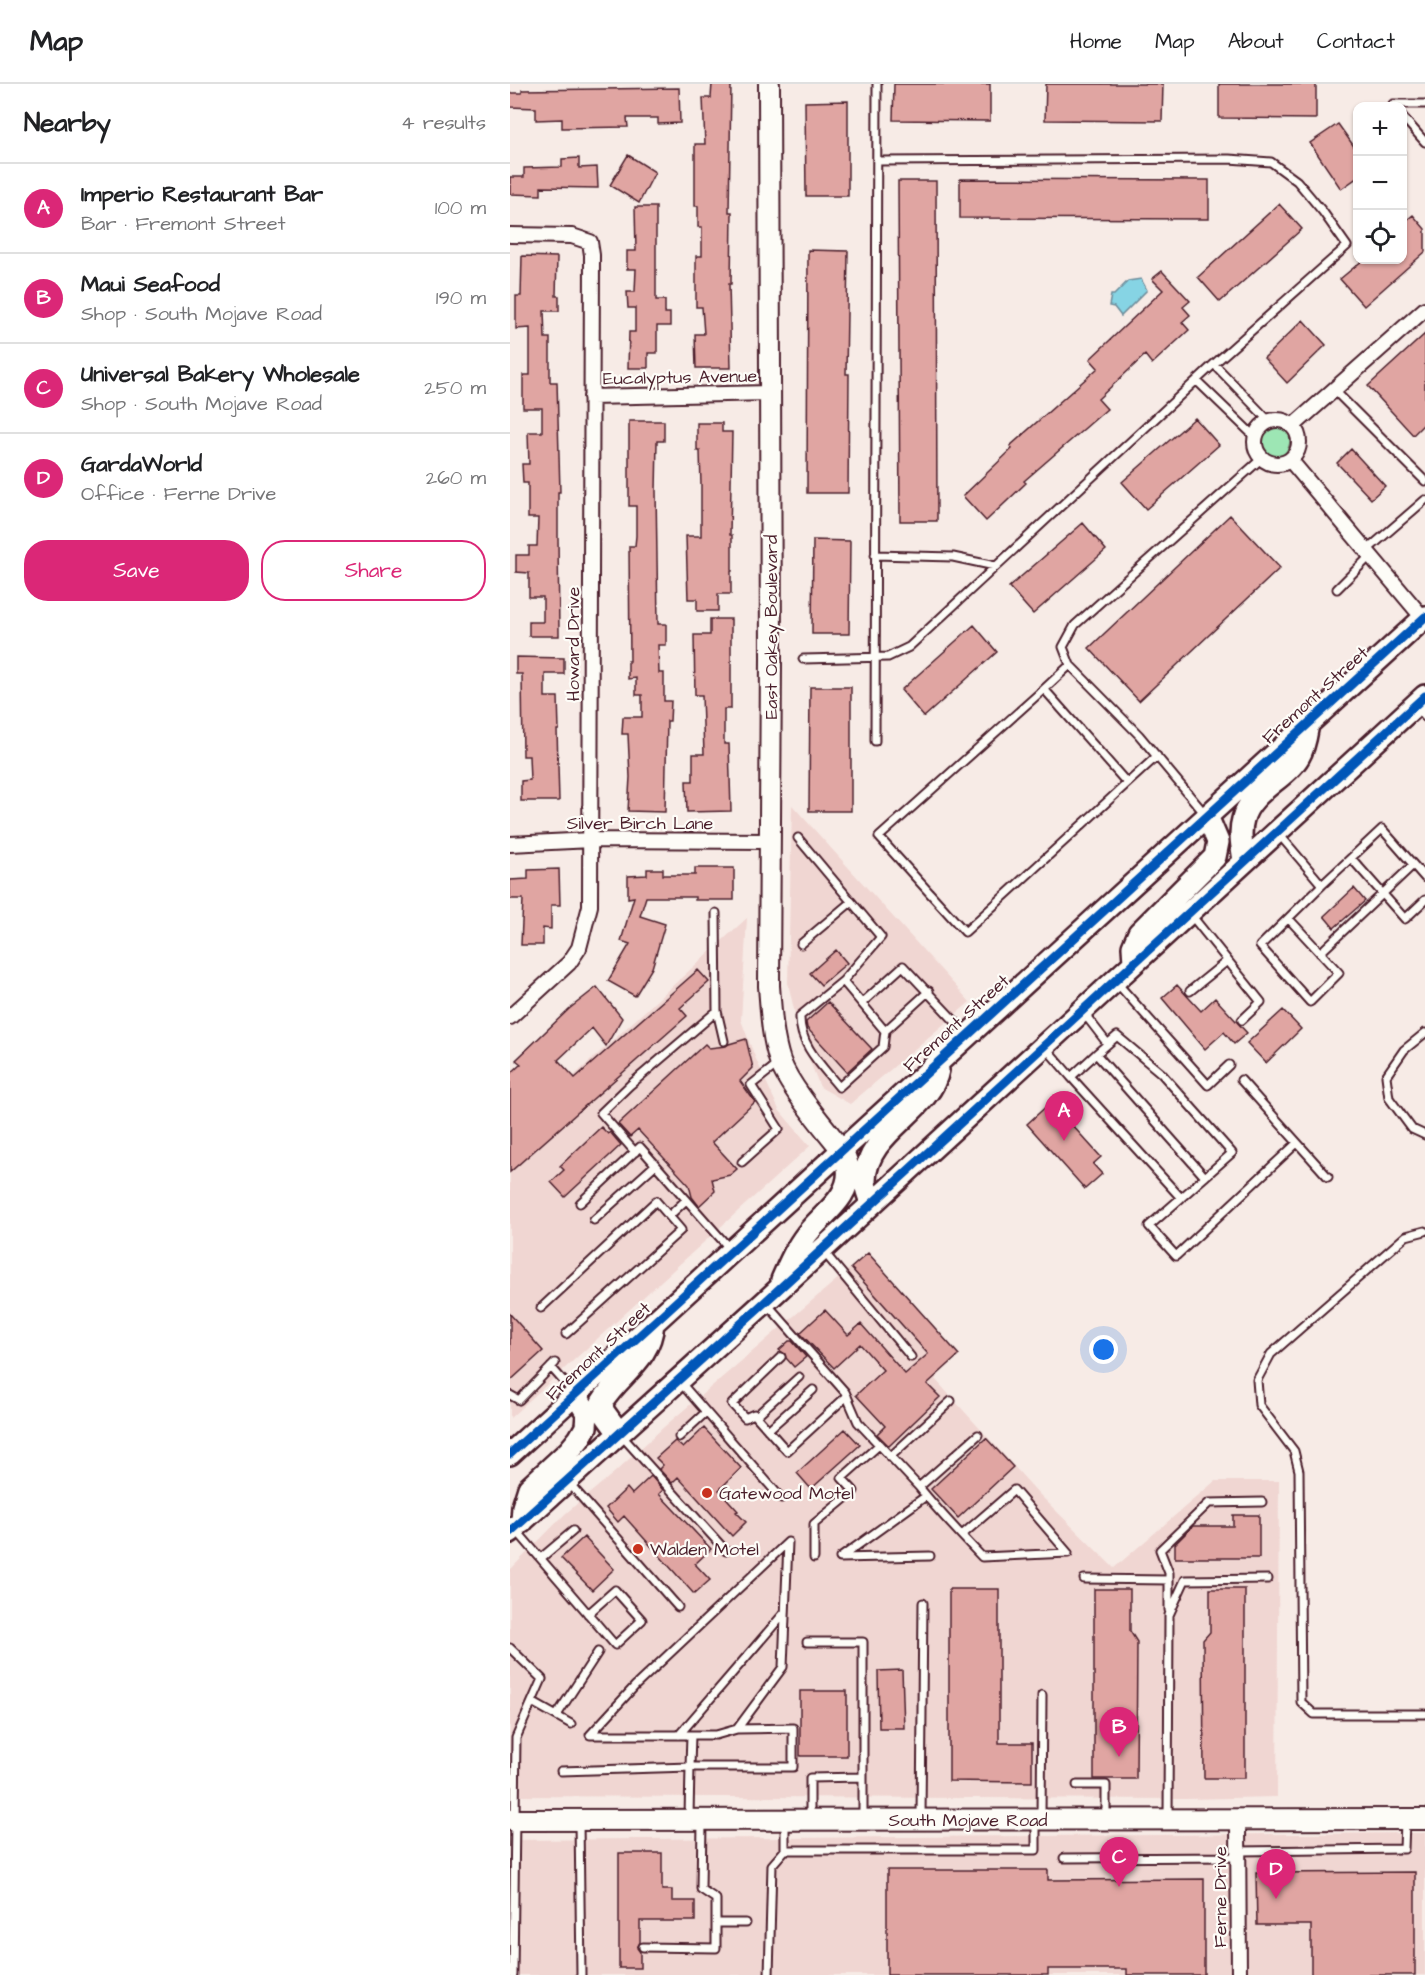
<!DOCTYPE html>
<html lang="en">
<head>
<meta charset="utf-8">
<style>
	:root { --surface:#fff; --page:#f2f2f2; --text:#202124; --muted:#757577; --line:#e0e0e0; --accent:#db2777 }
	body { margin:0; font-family:"Architects Daughter",sans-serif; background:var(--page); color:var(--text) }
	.controls { position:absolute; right:18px; top:18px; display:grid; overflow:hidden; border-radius:12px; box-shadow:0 2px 4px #0004 }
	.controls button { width:54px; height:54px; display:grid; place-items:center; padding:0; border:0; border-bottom:2px solid var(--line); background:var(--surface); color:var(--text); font:30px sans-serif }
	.you { position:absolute; left:594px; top:1266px; width:21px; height:21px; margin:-15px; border:4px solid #fff; border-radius:50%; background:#1a73e8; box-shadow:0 0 0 9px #1a73e833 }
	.badge { display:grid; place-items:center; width:39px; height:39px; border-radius:50%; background:var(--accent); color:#fff; font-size:20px; font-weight:700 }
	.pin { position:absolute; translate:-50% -50px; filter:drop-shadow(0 2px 3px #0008) }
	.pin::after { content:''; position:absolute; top:32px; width:21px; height:18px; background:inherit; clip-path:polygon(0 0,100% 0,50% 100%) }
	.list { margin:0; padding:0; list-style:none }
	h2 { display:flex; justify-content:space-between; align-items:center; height:78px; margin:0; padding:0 24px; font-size:26px }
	h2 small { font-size:20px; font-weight:400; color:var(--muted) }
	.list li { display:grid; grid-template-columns:39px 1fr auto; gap:18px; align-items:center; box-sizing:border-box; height:90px; padding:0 24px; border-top:2px solid var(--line) }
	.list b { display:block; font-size:22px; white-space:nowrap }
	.list p { margin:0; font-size:20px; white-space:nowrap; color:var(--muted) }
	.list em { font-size:20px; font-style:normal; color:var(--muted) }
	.actions { display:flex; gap:12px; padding:18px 24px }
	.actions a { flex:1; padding:14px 0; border:2px solid var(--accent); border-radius:24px; text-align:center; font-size:21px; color:var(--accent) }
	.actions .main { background:var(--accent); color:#fff }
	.icon { flex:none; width:33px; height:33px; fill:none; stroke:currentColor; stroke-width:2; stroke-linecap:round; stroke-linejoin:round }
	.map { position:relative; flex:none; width:915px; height:1891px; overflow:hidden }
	header { display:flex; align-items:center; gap:36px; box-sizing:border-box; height:84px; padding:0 30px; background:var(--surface); border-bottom:2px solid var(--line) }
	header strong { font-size:28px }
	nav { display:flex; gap:33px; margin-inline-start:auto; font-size:21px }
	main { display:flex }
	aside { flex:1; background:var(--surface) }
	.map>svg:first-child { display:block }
	.built { fill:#f0d6d2 }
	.green { fill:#9de6b4; stroke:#748270; stroke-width:1.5 }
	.water { fill:#86d4e4; stroke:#6e8c9a; stroke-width:1.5 }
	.building { fill:#e0a5a2; stroke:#4a1f2b; stroke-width:1.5 }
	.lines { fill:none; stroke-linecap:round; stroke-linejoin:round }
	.lane-casing { stroke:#4a1f2b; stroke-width:11 }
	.street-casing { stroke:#4a1f2b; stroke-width:18 }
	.secondary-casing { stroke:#4a1f2b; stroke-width:24 }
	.primary-casing { stroke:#4a1f2b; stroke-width:26 }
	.lane { stroke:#fdfcf7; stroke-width:7 }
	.street { stroke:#fdfcf7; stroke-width:14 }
	.secondary { stroke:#fdfcf7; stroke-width:20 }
	.primary { stroke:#fdfcf7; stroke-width:21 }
	.cycleway-casing { stroke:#fdfcf7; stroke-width:13 }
	.cycleway { stroke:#0057b8; stroke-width:9 }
	.poi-dot { fill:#c8321e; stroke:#fdfcf7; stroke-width:2 }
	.labels { text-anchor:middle; stroke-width:4.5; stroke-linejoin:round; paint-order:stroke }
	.street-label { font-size:18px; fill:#4a1f2b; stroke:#fdfcf7 }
	.poi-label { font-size:18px; fill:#4a1f2b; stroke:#fdfcf7; text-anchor:start }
</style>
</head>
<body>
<header>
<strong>Map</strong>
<nav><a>Home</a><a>Map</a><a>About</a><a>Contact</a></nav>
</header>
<main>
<aside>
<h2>Nearby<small>4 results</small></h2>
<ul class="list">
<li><span class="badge">A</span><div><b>Imperio Restaurant Bar</b><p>Bar · Fremont Street</p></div><em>100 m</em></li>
<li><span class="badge">B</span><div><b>Maui Seafood</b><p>Shop · South Mojave Road</p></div><em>190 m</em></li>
<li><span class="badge">C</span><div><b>Universal Bakery Wholesale</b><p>Shop · South Mojave Road</p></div><em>250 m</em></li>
<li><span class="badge">D</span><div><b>GardaWorld</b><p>Office · Ferne Drive</p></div><em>260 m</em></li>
</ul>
<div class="actions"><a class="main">Save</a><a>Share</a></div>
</aside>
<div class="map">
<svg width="915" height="1891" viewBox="0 0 915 1891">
	<rect width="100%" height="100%" fill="#f7ebe6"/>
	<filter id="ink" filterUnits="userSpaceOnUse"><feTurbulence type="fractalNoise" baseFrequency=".0167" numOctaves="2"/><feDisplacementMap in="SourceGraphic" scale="12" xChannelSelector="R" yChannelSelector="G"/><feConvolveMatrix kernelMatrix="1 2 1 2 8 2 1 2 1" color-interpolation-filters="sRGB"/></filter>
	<g filter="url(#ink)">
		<path class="built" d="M282 721 460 918 340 1020 310 1003 290 952 278 899Z
			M237 834 231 936 245 973 269 1026 300 1062 0 1334V1050Z
			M358 1169 449 1271 425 1295 529 1410 604 1484 705 1397H769L767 1713 675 1715 0 1712V1486L55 1430 105 1388 155 1342Z
			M915 1749V1891H0V1756Z"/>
		<path class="green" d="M740 356a20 20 0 1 1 40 0a20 20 0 1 1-40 0Z"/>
		<path class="water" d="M631 195 637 206 611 232 604 223 599 222 601 211H604L618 197Z"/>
		<path class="building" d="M202 0H221L219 128H222L221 200H219L221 284H186L185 250H194L192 223H186V172H192V143H188V122H185V60H195L193 14H201Z
			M384 0H480V37L383 36Z
			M536 0H653L652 37 535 36Z
			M709 0H806V35L709 34Z
			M169 4 170 39 148 40V34H117L118 43 52 44V35L26 36V24L0 23V9H12V6Z
			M338 17V112H296L295 18Z
			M828 40 848 68V93L831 105 800 59Z
			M118 71 145 88 129 119 100 101Z
			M69 74V84L87 83 88 104 31 103V111L0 110V93H14V84L52 83V75Z
			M450 95 699 96V135L450 134Z
			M388 97H426L427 437H390Z
			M769 120 792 145 710 218 688 193Z
			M125 123H146V216H155V229H160V242H147V269H138V284H118L119 248H125V224H118L117 208H125L126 185H117V167H126Z
			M903 131 915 145V168L854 222 830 195 853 176H892V140Z
			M298 166 338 167 336 290H339L338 409H297Z
			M12 172 47 173 46 212H49V227H34L35 254H40V298H47L50 408H48V453L49 552H19V538H33V513H19V489L6 488V471H19V462H27L28 434H18V399H13L12 380H19L18 348H32V324H13V291H20V244L6 245V212H11Z
			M652 187 680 217 673 223 680 231 672 238 679 246 642 280 635 271 588 315 597 325 514 397 516 399 476 437 453 412 502 365 500 362 588 284 580 275 653 206 642 195Z
			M793 236 816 261 777 299 754 274Z
			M915 250V339L903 351 858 302Z
			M685 334 709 361 636 425 612 398Z
			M119 337H154V357H147L146 407 148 540H156V561H148L149 589H154V617H161L160 637H157L155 728 118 727 120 693 118 650H112L113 633H132V611H126V594L118 595V577H120L119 462H125L126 452V422H119Z
			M187 339H212V348H222L220 451H222V487H221V510H208V527H187V515H178L176 452H191V401L190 367H187Z
			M841 365 875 402 861 415 827 379Z
			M720 431 770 484 629 617 579 564Z
			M573 439 596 466 523 530 499 503Z
			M303 456 340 457 339 550H302Z
			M200 535H221V625H214V660H219L221 727 177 728 176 697H183V670H194L192 611H185L184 551H200Z
			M464 541 487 568 414 633 391 606Z
			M6 573 54 574V590H35V613H48L49 646H47L49 717H11V697L20 696 19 672H13L12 590H6Z
			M300 603H341V727H299Z
			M185 784H224V816H185V813H136L130 832 155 840 142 884 125 912 98 897 120 860 111 857 124 813 118 814V792L137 791V785H153V791H185Z
			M49 785 50 821H41V845L33 844V861H11L13 815H0V796L18 795V786Z
			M844 804 855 817 824 844 814 832Z
			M326 866 337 879 311 901 300 889Z
			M188 886 199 898 170 924 177 932 0 1088V990L11 980 6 976 59 925 87 903 112 934 96 962 82 944 48 976 65 994Z
			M667 901 691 927 705 914 737 949 724 960 714 948 695 965 652 914Z
			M318 918 362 965 337 988 297 944 296 938Z
			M773 926 791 945 756 979 737 959Z
			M236 955 243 984 230 997 245 1018 202 1058 227 1085 220 1091 202 1095 205 1107 189 1122 182 1113 179 1101 128 1046 120 1053 108 1040 195 960 199 964 216 962 219 960Z
			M541 1018 591 1073 583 1080 592 1090 575 1105 517 1040Z
			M91 1043 98 1050 100 1048 111 1061 55 1113 41 1098 54 1086 50 1082Z
			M358 1169 449 1271 417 1300 430 1313 379 1362 367 1350 375 1342 346 1311 373 1286 350 1260 324 1284 290 1249 315 1226 338 1251 351 1240 395 1290 418 1270 341 1184Z
			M0 1230 33 1267 0 1297Z
			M279 1257H282L296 1273 284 1283 276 1274 275 1270 269 1266Z
			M194 1344 231 1384 209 1406 228 1427 226 1428 236 1438 222 1452 168 1393 162 1399 149 1385 153 1381 146 1374 165 1357 173 1364Z
			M335 1345 350 1361 301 1405 287 1389Z
			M476 1354 503 1383 448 1434 421 1405Z
			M141 1392 153 1406 149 1410 201 1465 185 1480 200 1496 184 1510 114 1432 108 1438 96 1424 117 1404 122 1410Z
			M723 1431H749V1474H665V1460L683 1442H723Z
			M74 1453 104 1485 82 1506 51 1474Z
			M439 1505H489V1659H522V1698L439 1697Z
			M584 1505H620V1547L627 1558 626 1695H584Z
			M700 1505H735V1694H694L693 1556 700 1548Z
			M392 1586 394 1644H369L368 1587Z
			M290 1607H337V1672H290Z
			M109 1769H152V1806H162V1817H185V1837H130V1858L127 1864 130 1868V1884H109Z
			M377 1786H538V1796L694 1795V1891H617V1885H538V1891H377Z
			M905 1788V1891H801V1841H747L746 1789Z"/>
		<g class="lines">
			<defs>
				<path id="lane" d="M883 20H915
					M892 32 915 58
					M704 280 759 337
					M687 297 745 353
					M824 306 915 397
					M856 467 915 416
					M365 471 443 473 485 482
					M827 505 860 472
					M293 575 378 573 399 563 704 280 837 162 813 128 787 97 761 78 719 75 367 77
					M534 605 560 581
					M907 623 915 633
					M365 657 367 0
					M617 699 534 605 369 753 455 848 647 672
					M695 730 629 651 560 581 553 563 565 541 751 375
					M768 749 812 801 750 862 800 918 829 889 779 835
					M288 754 371 853 333 897 290 932C289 961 312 982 329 1003L373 963 375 947 333 897
					M841 774 895 835 915 816
					M812 801 872 745 915 794
					M206 829 207 927 214 957
					M681 831 751 918 732 936
					M291 860 341 818
					M810 869 903 781
					M606 898 698 1001 719 981
					M680 907 717 877
					M352 919 393 882 456 949
					M573 928 597 959
					M375 947 419 907
					M915 949 894 966 876 992 879 1014 902 1045 915 1051
					M535 963 561 993
					M586 970 561 993 671 1114 722 1069 651 989 607 952 586 970 695 1093
					M731 996 818 1093
					M125 1068 91 1029 120 1001 207 927
					M232 1078 269 1045 241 1001 269 979
					M671 1114 639 1142 666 1172 787 1059
					M70 1119 130 1063 220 1165
					M84 1136 145 1081
					M915 1147 896 1152 761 1270 747 1296 749 1321 784 1367 789 1387 791 1618 804 1630H915
					M314 1168 401 1273
					M257 1220 335 1308 348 1338 409 1403C428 1427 450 1450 472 1473L558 1469 504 1406 452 1451
					M31 1224 146 1117 159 1132
					M56 1250 171 1146 159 1132 176 1116
					M271 1273 222 1320 235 1334 244 1330 277 1367 337 1312
					M41 1283 63 1308
					M170 1298 271 1414
					M0 1311 9 1316 45 1279
					M246 1332 289 1293
					M258 1346 303 1306
					M111 1351 216 1467
					M169 1353 196 1328
					M380 1373 441 1317
					M59 1399 168 1523
					M409 1403 468 1351
					M416 1412 330 1474 420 1472
					M6 1446C39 1484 72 1523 105 1561L132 1536 105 1506 78 1530
					M31 1474 63 1447
					M304 1474V1440L344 1407 332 1394 369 1361
					M574 1495 659 1496
					M659 1526V1489L650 1466 699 1419 752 1418
					M297 1558H353V1734
					M0 1564 32 1595 6 1654 3 1891
					M22 1618 61 1640
					M47 1631 88 1568
					M169 1651 275 1528
					M51 1687 180 1683 181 1651
					M567 1701H596V1733
					M179 1733 180 1683H283V1644L227 1645 273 1583 278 1458 125 1602 80 1651H206L227 1645
					M300 1733V1694L353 1693
					M411 1733 413 1519
					M531 1733 532 1611
					M658 1734 659 1531 675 1496 758 1495
					M275 1737V1766H526V1738
					M69 1738 71 1891
					M728 1767 894 1765 895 1738
					M554 1774 728 1773
					M206 1839H236
					M133 1863 206 1864V1815L191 1805 192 1738
					M259 1891 262 1781 275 1766"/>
				<path id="street" d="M0 151 62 152 80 158 82 171 80 822 69 864 59 879 0 933
					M81 313 260 309
					M745 358a22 22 0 1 1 44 0a22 22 0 1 1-44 0Z
					M783 342 915 225
					M781 377 913 534
					M0 760 82 756 261 757
					M728 1736 729 1891"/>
				<path id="secondary" d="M259 0 261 574 259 902C261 927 262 953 270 977 279 1003 314 1043 332 1066
					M0 1736 915 1735"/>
				<path id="primary" d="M734 777C732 763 729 748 733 735 740 707 776 695 789 672 795 662 796 651 798 640
					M624 878 623 863 629 849 705 773 708 758 697 732
					M361 1119C359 1112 355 1104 355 1097 355 1048 421 1027 428 986
					M272 1196C279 1180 286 1164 297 1150 312 1130 342 1113 338 1084 337 1078 334 1071 332 1066
					M109 1349 93 1327 92 1318C111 1288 140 1277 143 1239
					M0 1370 915 533
					M12 1438 13 1423 19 1404 59 1367 69 1355 76 1343 77 1329 66 1311
					M0 1448 255 1218 915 612"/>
			</defs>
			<use href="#lane" class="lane-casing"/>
			<use href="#street" class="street-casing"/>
			<use href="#secondary" class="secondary-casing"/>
			<use href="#primary" class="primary-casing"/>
			<use href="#lane" class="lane"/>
			<use href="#street" class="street"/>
			<use href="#secondary" class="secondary"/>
			<use href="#primary" class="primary"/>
			<defs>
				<path id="cycleway" d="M0 1370 915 533
					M0 1448 255 1218 915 612"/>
			</defs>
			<use href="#cycleway" class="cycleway-casing"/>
			<use href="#cycleway" class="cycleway"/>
		</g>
	</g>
	<g class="poi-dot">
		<circle cx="197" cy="1409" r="6"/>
		<circle cx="128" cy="1465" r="6"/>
	</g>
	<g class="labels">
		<g class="street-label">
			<text transform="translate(170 293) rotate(-1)" y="6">Eucalyptus Avenue</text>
			<text transform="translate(261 543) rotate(-90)" y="6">East Oakey Boulevard</text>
			<text transform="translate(63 560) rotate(-90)" y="6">Howard Drive</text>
			<text transform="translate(805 611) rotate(-42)" y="6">Fremont Street</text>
			<text x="130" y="745">Silver Birch Lane</text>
			<text transform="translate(446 939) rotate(-42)" y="6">Fremont Street</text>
			<text transform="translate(88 1267) rotate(-43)" y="6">Fremont Street</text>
			<text x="458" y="1742">South Mojave Road</text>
			<text transform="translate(710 1813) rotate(-90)" y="6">Ferne Drive</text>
		</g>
		<g class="poi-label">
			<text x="209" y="1415">Gatewood Motel</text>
			<text x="140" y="1471">Walden Motel</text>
		</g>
	</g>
</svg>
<div class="controls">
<button>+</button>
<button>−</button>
<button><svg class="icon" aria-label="locate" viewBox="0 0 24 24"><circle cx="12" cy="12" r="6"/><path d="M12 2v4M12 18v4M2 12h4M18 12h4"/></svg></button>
</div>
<div class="you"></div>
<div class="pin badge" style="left:554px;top:1057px">A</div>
<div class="pin badge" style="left:609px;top:1673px">B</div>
<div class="pin badge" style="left:609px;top:1803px">C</div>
<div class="pin badge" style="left:766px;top:1815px">D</div>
</div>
</main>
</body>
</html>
